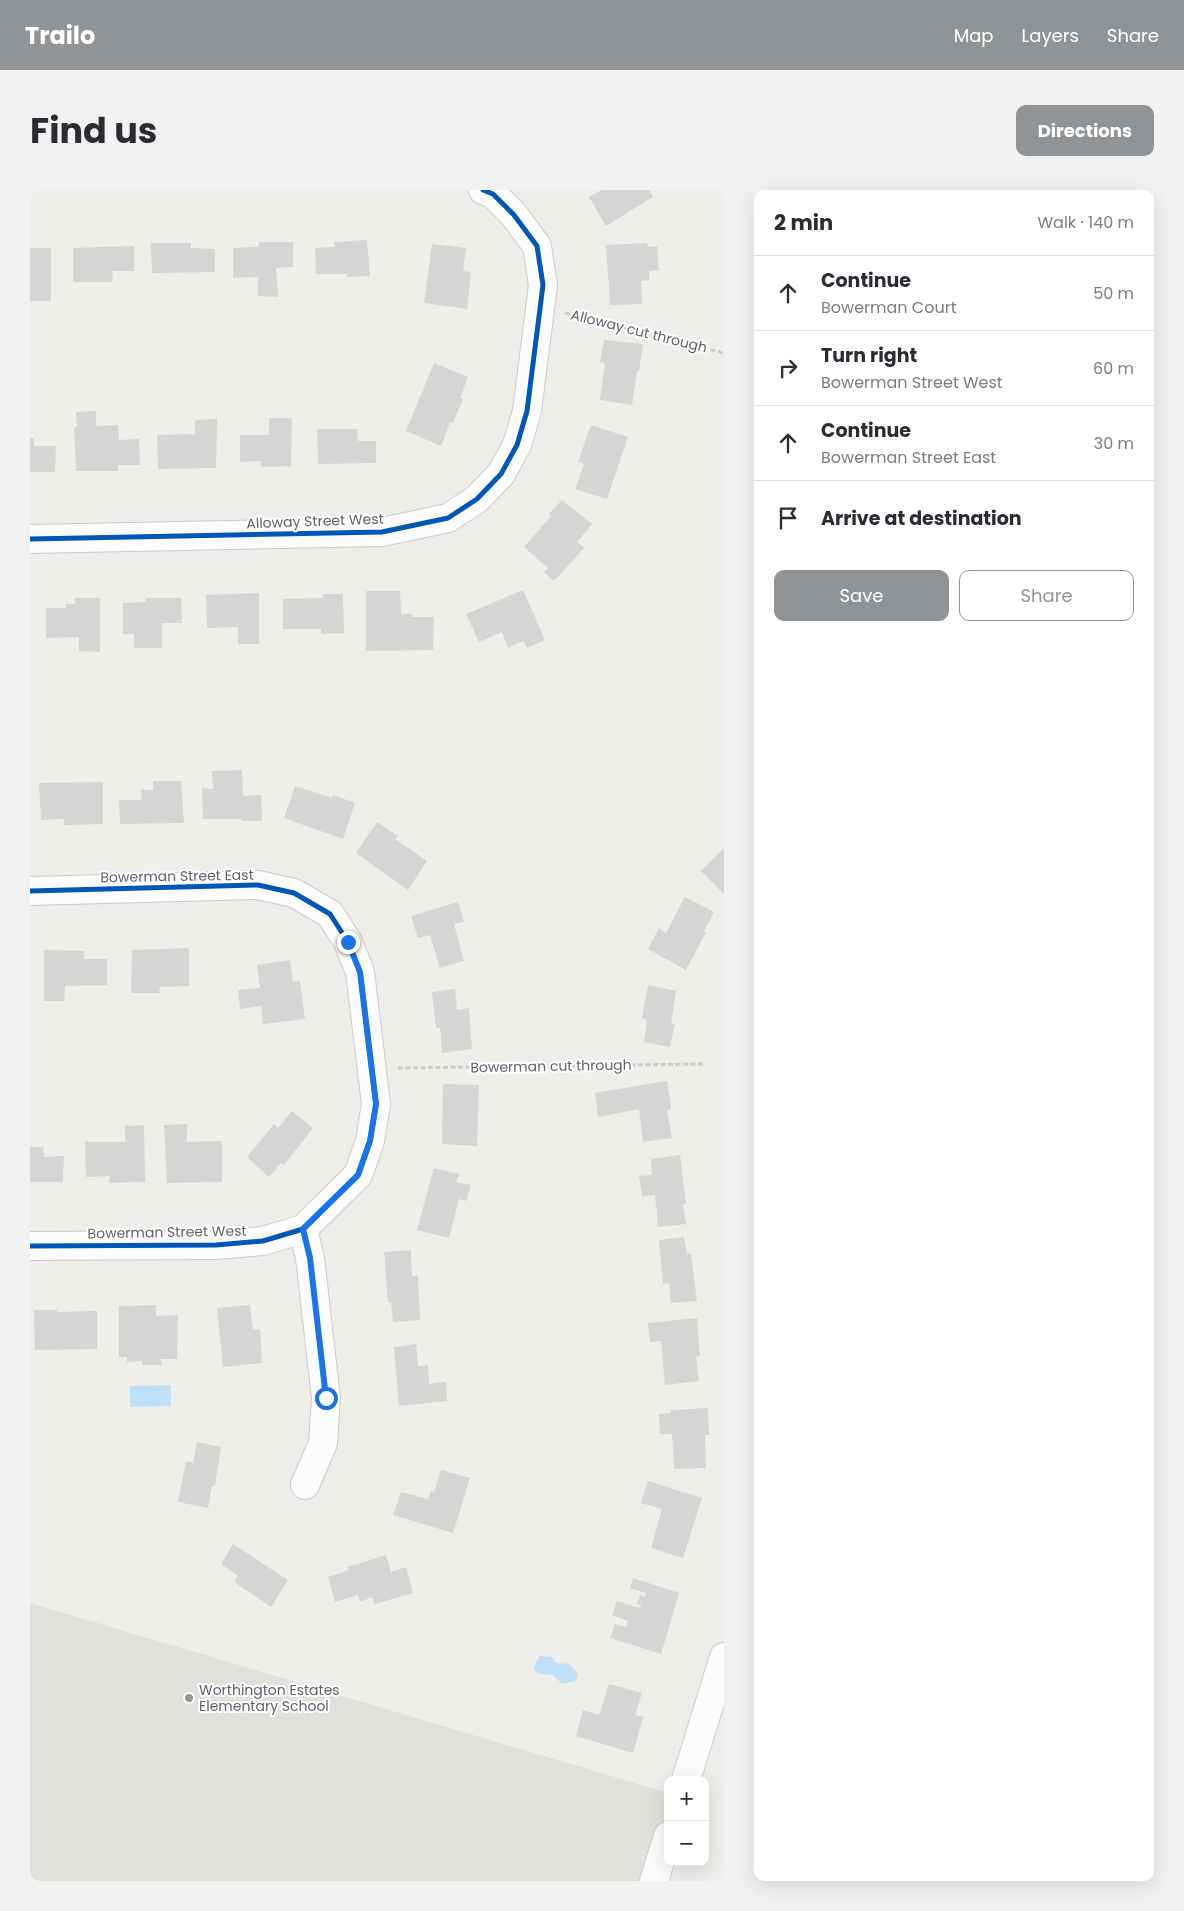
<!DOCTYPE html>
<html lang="en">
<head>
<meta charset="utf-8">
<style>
	:root { --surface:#fff; --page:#f2f2f3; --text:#2b2b33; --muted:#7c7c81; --line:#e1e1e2; --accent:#919496 }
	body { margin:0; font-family:Poppins,sans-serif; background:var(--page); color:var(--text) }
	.controls { position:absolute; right:15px; bottom:15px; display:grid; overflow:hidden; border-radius:10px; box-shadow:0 5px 20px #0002 }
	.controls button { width:45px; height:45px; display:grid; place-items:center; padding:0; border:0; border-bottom:1px solid var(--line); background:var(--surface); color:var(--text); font:25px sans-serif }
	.stop { position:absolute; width:15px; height:15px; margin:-11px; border:4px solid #1a73e8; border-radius:50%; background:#fff }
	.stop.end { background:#1a73e8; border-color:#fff; box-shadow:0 1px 5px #0008 }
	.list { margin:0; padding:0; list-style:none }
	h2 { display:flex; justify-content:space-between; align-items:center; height:65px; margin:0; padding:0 20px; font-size:21px }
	h2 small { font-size:16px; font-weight:400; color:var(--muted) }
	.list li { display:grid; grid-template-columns:32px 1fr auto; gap:15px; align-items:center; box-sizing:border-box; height:75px; padding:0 20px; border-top:1px solid var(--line) }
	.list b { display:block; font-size:19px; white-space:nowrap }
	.list p { margin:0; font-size:16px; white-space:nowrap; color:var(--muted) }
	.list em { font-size:16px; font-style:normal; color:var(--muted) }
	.actions { display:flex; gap:10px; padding:15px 20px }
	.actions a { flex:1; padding:11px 0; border:1px solid var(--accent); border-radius:10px; text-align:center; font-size:18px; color:var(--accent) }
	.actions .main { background:var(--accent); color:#fff }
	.icon { flex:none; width:28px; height:28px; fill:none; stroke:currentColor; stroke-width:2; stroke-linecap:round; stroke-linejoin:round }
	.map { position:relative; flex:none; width:694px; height:1691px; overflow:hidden; border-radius:10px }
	header { display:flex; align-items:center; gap:30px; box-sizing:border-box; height:70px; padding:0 25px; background:var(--accent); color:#fff }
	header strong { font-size:24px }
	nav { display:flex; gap:28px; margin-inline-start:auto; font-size:18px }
	.intro { display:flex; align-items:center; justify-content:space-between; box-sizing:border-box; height:120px; padding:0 30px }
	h1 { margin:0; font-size:35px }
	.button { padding:12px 22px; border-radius:10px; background:var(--accent); color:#fff; font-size:18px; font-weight:700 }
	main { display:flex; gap:30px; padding:0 30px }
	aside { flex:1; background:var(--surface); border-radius:10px; box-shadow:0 5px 20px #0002 }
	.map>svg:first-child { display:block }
	.education { fill:#e2e0da }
	.water { fill:#bfe0f9 }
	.building { fill:#d6d5d3 }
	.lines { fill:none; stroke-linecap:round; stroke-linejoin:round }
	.street-casing { stroke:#cbcccc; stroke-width:30 }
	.path { stroke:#cacfcc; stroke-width:3; stroke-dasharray:5 2.5; stroke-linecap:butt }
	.street { stroke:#fdfcfc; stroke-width:28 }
	.cycleway-casing { stroke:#fff; stroke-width:8 }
	.cycleway { stroke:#0057b8; stroke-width:5 }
	.route { stroke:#1a73e8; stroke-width:6 }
	.poi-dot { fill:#919496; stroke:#fff; stroke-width:2 }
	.labels { text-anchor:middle; stroke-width:4; stroke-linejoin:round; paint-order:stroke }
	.street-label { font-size:14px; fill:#5f6368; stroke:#fff }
	.poi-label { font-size:14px; fill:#5f6368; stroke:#fff; text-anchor:start }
</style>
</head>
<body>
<header>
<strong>Trailo</strong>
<nav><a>Map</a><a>Layers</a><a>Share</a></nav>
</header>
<div class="intro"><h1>Find us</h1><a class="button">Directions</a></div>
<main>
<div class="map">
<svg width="694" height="1691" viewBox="0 0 694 1691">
	<rect width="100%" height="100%" fill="#efeeea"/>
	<path class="education" d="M0 1413 638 1603V1646L624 1691H0Z"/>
	<path class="water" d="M141 1195V1216L100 1217V1196Z
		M510 1466 522 1467 526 1473 539 1474 548 1484 546 1490C531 1496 533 1494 522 1485L510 1484 504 1479 507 1470Z"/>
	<path class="building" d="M572 0H619L623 7 576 36 559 7Z
		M337 50 340 86 317 87V84H286L285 58 305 57 304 52Z
		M229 52H263V77L246 78 248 107 228 106V87L203 88V58L228 57Z
		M121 53H161V58L185 59V82L122 83Z
		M617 53 618 57 627 56 629 80 619 81V90L611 91 612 114 580 115 576 55Z
		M402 54 436 58 433 81 441 82 437 119 394 113Z
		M104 56V81H83L82 92H43V58Z
		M0 58H21V111H0Z
		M574 150 613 154 609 181H607L602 215 570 210 575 173 570 172Z
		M404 173 438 187 430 208 433 209 423 233 420 232 411 256 376 241Z
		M66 221V236L88 235 89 250 109 249 110 275H88V281H46L44 237H47L46 222Z
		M239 228H262L261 276 231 277V271L210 272V245H239Z
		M187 229 186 278 128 279 127 245 165 244V230Z
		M561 235 598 247 577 309 545 299 554 274 548 272Z
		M287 239H327L328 251H346V273L288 274Z
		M0 248H4V256H26L25 282H0Z
		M532 310 562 334 547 352 554 358 524 391 514 382 518 378 494 357 521 326 519 324Z
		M493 400 515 450 497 458 493 451 478 458 472 442 449 452 436 424Z
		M336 401H370L371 424H381L382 427H404L403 460 336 461Z
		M229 403V454H208V437L177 438 176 405Z
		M293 404H313L314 443 291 444V439H253V409L293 408Z
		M45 408H70V462L49 461V447L16 448V418H36V414H45Z
		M116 408H151L152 433H132V458H104V444H93V413L116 412Z
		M212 580 213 606 231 605 232 631H211L212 629H173L172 598 183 599 182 581Z
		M123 591H151L154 633 90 634 89 610H112L111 600H123Z
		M73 592V634L34 635V629L11 630 9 593Z
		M265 596 302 608 303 605 325 613 313 649 254 628Z
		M347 632 368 646 365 649 397 671 378 700 326 663Z
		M694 658V704L671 681Z
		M655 707 684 722 674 741 676 742 656 780 618 759 629 738 636 743Z
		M428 712 434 732 424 734 434 771 410 778 400 745 388 748 381 726Z
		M159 758V796L130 797 129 803H101L102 760Z
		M14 760 54 761V769H77V795L35 796 34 811H14Z
		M260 770 263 792 270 791 275 829 233 834 231 816 210 819 208 800 230 798 227 775Z
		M618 795 646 801 641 833 645 834 640 857 614 852 617 830 612 828Z
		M425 799 427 820 439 818 442 859 412 863 410 838H406L402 802Z
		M637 891 641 919 637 920 642 948 613 952 609 919 568 927 565 903Z
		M413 894 449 895 447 956 412 954Z
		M262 921 283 938 254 975 251 973 239 987 217 967 244 934 248 938Z
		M157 934V952L192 951V992L137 993 134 935Z
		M114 935 115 992 79 993 80 986 56 987 55 952H95V936Z
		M0 957H13L14 967 34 966 33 992H0Z
		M650 965 656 1014H653L656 1034 628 1037 625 1005 612 1006 609 986 622 985 621 969Z
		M404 978 429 984 426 992 441 995 436 1011 429 1009 419 1048 387 1040Z
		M654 1047 657 1064H661L667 1111 641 1113 639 1093 633 1094 629 1050Z
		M381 1060 382 1086H388L390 1130 363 1132 361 1112 358 1113 354 1062Z
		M126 1115V1126L148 1125 147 1169H131L132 1175H112V1171L97 1172V1167H89V1116Z
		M220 1115 223 1140 230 1139 232 1173 193 1177 187 1118Z
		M4 1120H27V1122L67 1121V1159L5 1160Z
		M667 1128 670 1166 666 1167 669 1191 635 1195 631 1151 620 1152 618 1133Z
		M386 1154 388 1176 398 1175 399 1194 416 1192 417 1211 369 1216 364 1157Z
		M678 1218 679 1245H675L676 1278 644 1279 642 1244H630L629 1224 641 1223 640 1220Z
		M167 1252 191 1257 185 1296H182L178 1318 148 1312 156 1271 163 1273Z
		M411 1280 440 1288 423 1343 363 1325 371 1302 398 1309 401 1301 404 1302Z
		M618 1291 672 1308 653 1368 621 1358 632 1319 611 1313Z
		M203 1354 258 1390 241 1417 204 1392 208 1386 191 1374Z
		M356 1365 361 1382 376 1377 383 1403 345 1414 342 1407 330 1412 328 1405 305 1412 298 1387 319 1380 318 1377Z
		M603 1388 649 1403 631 1464 580 1448 585 1434 596 1437 598 1431 582 1425 587 1411 610 1418 611 1415 607 1414 610 1405 615 1407 616 1403 600 1398Z
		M579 1494 612 1503 605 1525 613 1527 603 1563 546 1546 553 1520 569 1525Z"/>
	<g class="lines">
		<defs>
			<path id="street" d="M0 349 352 342 418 328 447 309 471 284 487 255 497 221 513 95 507 56 484 25 463 4 453 0
				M0 701 228 695 264 703 300 724 318 752 330 782 346 914 340 951 328 985 273 1039 233 1051 186 1055 0 1056
				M273 1039 280 1068 296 1208 293 1253 275 1295
				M656 1590 694 1467
				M624 1691 638 1646"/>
		</defs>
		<use href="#street" class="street-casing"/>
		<path class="path" d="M535 123 694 163
			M368 878 675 874"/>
		<use href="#street" class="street"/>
		<defs>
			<path id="cycleway" d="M0 349 352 342 418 328 447 309 471 284 487 255 497 221 513 95 507 56 484 25 463 4 453 0
				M0 701 228 695 264 703 300 724 318 752 330 782 346 914 340 951 328 985 273 1039 233 1051 186 1055 0 1056"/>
		</defs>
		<use href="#cycleway" class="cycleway-casing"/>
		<use href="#cycleway" class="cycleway"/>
	</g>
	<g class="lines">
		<path class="route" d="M296 1208 280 1068 273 1039 328 985 340 951 346 914 330 782 318 752"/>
	</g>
	<circle class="poi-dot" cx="159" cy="1508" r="5"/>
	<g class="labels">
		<g class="street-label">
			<text transform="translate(609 141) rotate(14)" y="5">Alloway cut through</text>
			<text transform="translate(285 331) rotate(-2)" y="5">Alloway Street West</text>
			<text transform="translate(147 686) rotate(-1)" y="5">Bowerman Street East</text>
			<text transform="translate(521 876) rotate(-1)" y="5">Bowerman cut through</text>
			<text transform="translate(137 1042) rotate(-1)" y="5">Bowerman Street West</text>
		</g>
		<g class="poi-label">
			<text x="169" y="1505">Worthington Estates<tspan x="169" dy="16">Elementary School</tspan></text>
		</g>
	</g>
</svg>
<div class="controls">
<button>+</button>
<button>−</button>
</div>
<div class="stop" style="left:296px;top:1208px"></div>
<div class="stop end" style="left:318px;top:752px"></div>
</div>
<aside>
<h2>2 min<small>Walk · 140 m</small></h2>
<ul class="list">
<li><svg class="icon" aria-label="ahead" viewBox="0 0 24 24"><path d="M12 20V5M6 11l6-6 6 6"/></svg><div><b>Continue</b><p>Bowerman Court</p></div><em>50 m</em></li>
<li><svg class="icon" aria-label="right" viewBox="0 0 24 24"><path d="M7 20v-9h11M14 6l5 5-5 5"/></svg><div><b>Turn right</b><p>Bowerman Street West</p></div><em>60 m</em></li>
<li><svg class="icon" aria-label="ahead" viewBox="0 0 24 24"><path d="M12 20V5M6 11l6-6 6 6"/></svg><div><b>Continue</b><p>Bowerman Street East</p></div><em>30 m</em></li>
<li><svg class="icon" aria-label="arrive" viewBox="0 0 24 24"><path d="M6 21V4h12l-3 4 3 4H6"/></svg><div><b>Arrive at destination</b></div></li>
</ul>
<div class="actions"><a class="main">Save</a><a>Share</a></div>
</aside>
</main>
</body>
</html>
